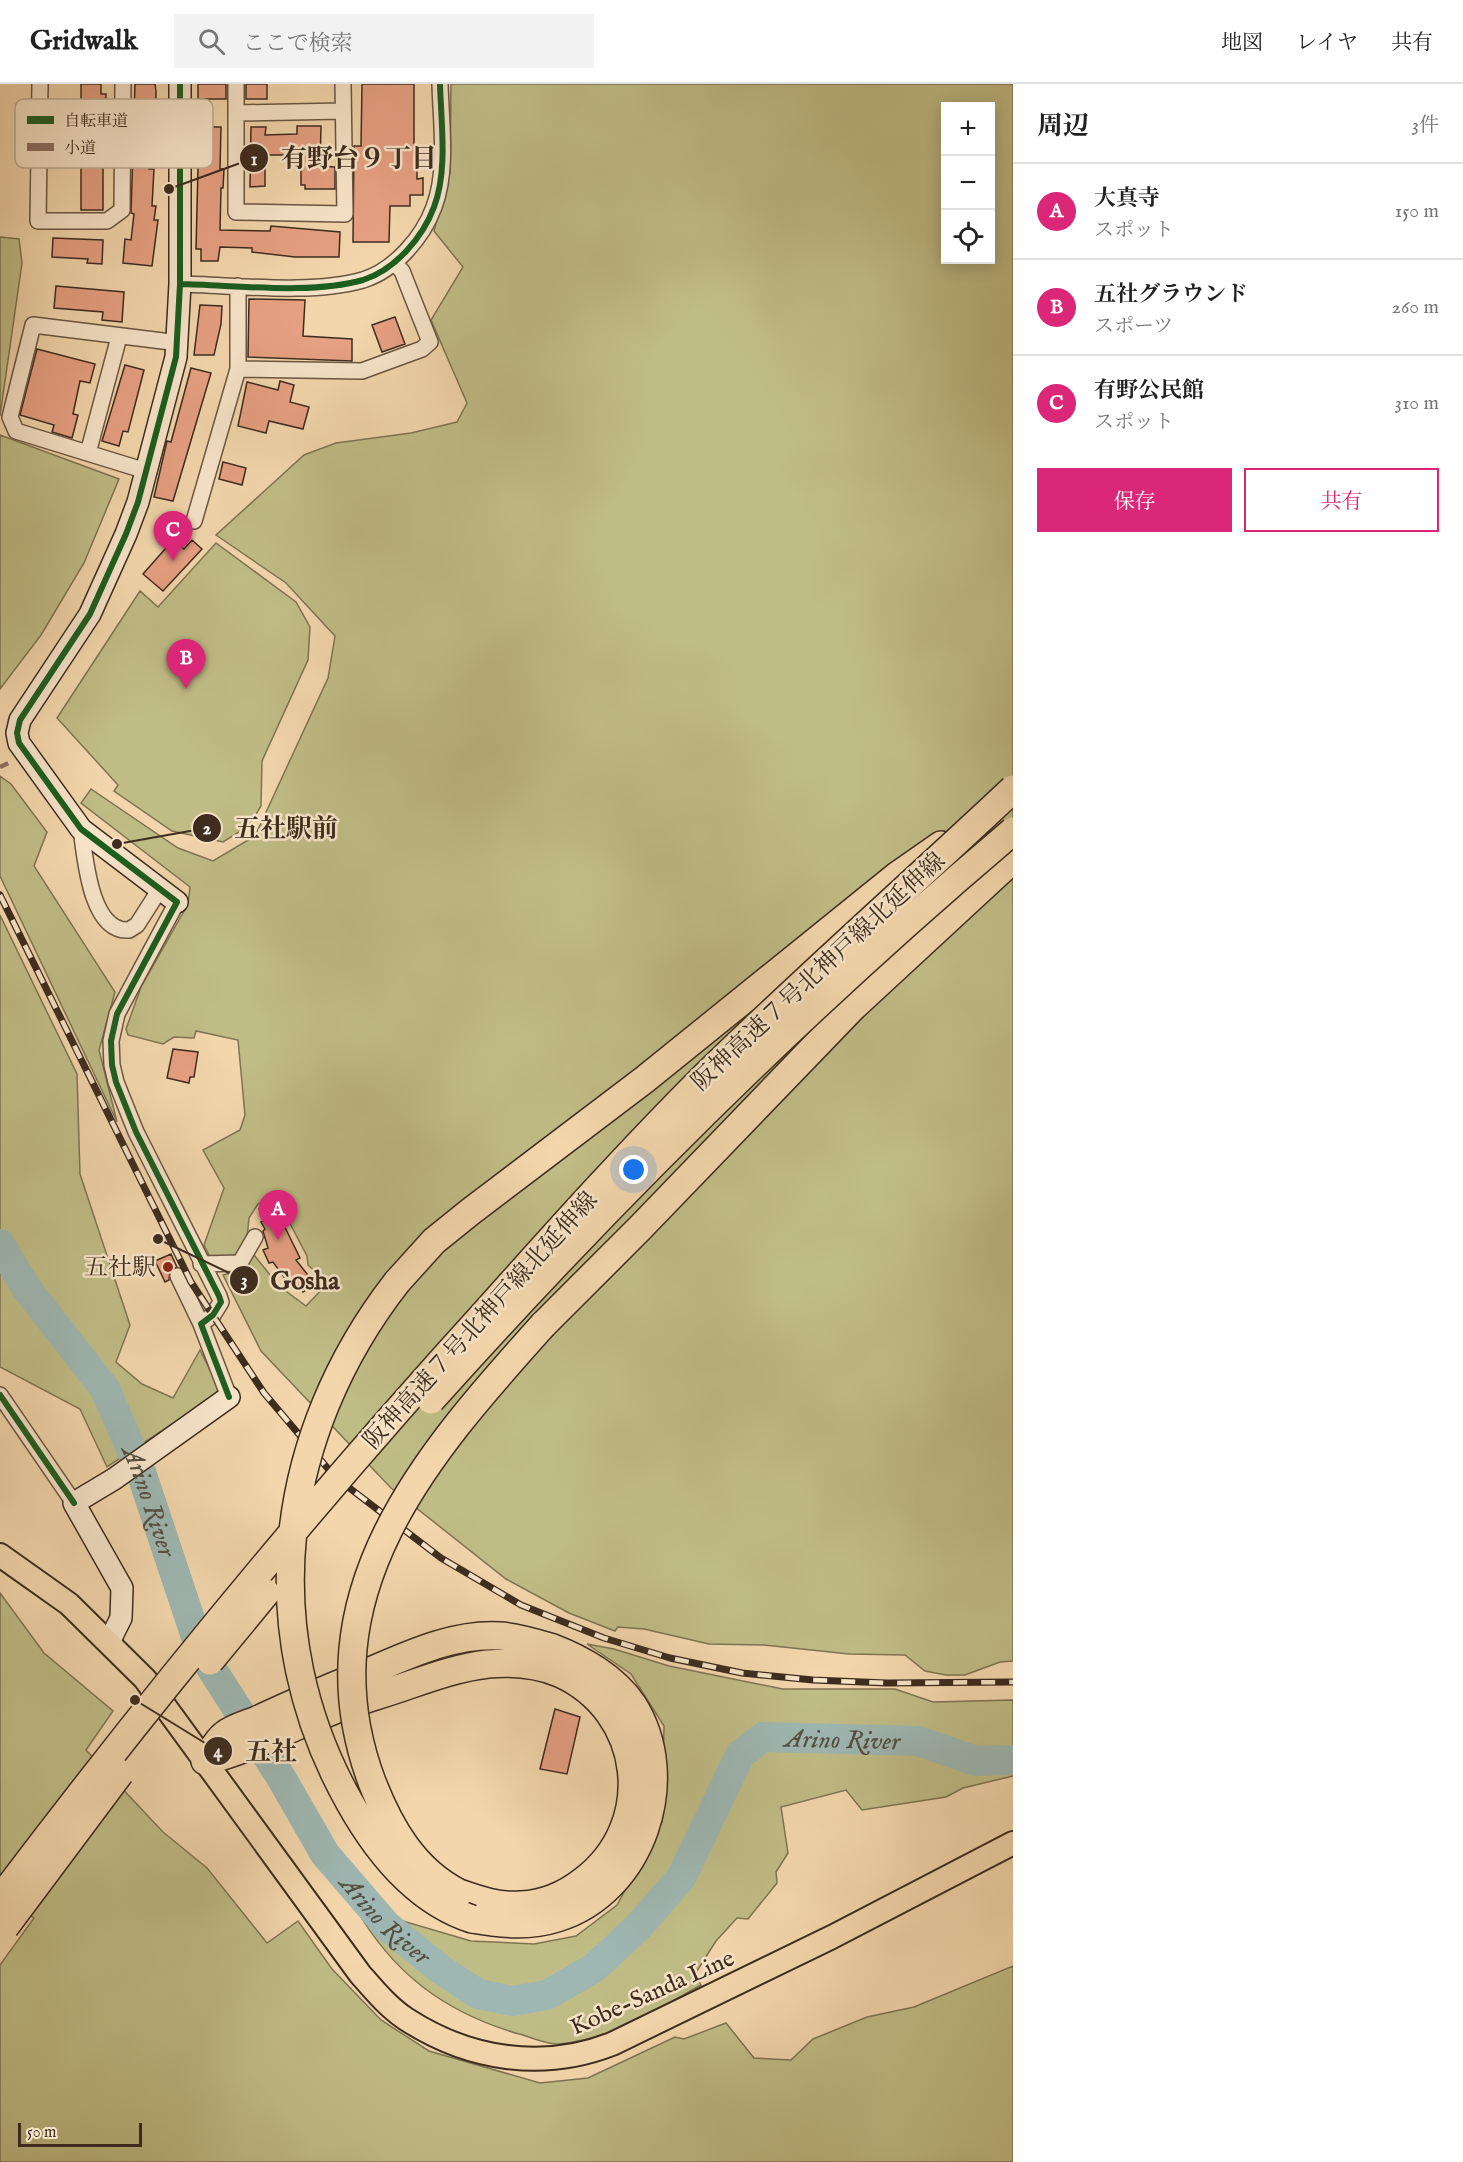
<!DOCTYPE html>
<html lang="ja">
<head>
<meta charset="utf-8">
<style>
	:root { --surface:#fff; --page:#f2f2f2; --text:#222; --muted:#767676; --line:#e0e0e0; --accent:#db2777 }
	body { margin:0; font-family:"IM FELL English","Noto Serif JP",serif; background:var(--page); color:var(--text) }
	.controls { position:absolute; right:18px; top:18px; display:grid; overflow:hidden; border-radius:0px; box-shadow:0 3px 15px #0003 }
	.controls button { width:54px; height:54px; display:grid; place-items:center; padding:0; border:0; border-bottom:2px solid var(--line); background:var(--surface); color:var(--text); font:30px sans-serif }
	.scale { position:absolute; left:18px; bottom:15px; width:124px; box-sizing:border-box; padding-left:6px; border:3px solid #3d2c1e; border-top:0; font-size:16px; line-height:21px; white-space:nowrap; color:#3d2c1e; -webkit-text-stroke:4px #f7e4c9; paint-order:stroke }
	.you { position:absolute; left:634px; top:1086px; width:21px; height:21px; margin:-15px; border:4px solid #fff; border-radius:50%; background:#1a73e8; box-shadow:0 0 0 9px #1a73e833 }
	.badge { display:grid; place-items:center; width:39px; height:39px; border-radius:50%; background:var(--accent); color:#fff; font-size:20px; font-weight:700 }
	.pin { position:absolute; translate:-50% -50px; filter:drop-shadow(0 2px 3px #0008) }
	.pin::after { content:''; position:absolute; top:32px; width:21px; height:18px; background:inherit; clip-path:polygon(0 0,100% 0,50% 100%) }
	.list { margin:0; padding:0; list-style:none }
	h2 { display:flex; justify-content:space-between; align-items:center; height:78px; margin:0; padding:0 24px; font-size:26px }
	h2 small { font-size:20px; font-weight:400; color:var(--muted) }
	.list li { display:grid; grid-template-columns:39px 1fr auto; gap:18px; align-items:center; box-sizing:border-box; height:96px; padding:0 24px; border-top:2px solid var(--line) }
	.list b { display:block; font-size:22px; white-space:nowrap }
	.list p { margin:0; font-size:20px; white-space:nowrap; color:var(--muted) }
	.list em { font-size:20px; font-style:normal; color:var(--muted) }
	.actions { display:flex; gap:12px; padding:18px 24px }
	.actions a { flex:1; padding:14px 0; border:2px solid var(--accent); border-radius:0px; text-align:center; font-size:21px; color:var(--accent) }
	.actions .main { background:var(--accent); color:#fff }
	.icon { flex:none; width:33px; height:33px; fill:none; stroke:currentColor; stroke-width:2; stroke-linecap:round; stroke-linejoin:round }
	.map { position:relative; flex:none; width:1013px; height:2078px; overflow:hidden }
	header { display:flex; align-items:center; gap:36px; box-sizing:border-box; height:84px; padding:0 30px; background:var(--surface); border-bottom:2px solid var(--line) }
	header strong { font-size:28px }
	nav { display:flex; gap:33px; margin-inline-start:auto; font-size:21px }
	.search { width:420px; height:54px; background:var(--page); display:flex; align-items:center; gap:15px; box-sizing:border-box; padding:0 21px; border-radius:0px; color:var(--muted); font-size:22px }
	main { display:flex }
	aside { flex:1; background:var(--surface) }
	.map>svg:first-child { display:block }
	.green { fill:#c0bc86; stroke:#7e7452; stroke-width:1.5; fill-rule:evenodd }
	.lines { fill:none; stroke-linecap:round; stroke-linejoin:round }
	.river { stroke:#9eb7b2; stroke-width:30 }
	.building { fill:#e6a082; stroke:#3d2c1e; stroke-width:1.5 }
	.street-casing { stroke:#6a5642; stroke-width:18 }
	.secondary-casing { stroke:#3d2c1e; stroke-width:24 }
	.primary-casing { stroke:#3d2c1e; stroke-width:26 }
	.highway-casing { stroke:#3d2c1e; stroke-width:30 }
	.street { stroke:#f7e4c9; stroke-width:15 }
	.secondary { stroke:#f7e4c9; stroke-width:21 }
	.primary { stroke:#f3d6ac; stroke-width:22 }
	.highway { stroke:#f3d6ac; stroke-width:27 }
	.rail-casing { stroke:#3d2c1e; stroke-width:7 }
	.rail { stroke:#f7e4c9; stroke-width:4.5; stroke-dasharray:14; stroke-linecap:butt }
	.highway-bridge-casing { stroke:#3d2c1e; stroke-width:30; stroke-linecap:butt }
	.highway-bridge { stroke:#f3d6ac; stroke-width:27 }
	.quiet { stroke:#8d6e63; stroke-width:4.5; stroke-dasharray:9 4.5; stroke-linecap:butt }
	.cycleway-casing { stroke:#f7e4c9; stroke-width:10 }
	.cycleway { stroke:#1b5e20; stroke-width:6 }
	.poi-dot { fill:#8f2418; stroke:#f7e4c9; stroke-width:2 }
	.labels { text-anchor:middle; stroke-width:5; stroke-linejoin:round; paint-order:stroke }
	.street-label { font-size:24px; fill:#3d2c1e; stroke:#f7e4c9 }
	.poi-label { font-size:24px; fill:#3d2c1e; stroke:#f7e4c9; text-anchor:end }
	.water-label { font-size:26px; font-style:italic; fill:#554f43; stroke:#f7e4c9 }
	.key { fill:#f7e4c9; stroke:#bfad96; stroke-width:1.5 }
	.key-label { font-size:16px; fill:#3d2c1e }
	.leader { fill:none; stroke:#3d2c1e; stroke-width:2 }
	.callout-dot { fill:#3d2c1e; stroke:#f7e4c9; stroke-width:2 }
	.mark-label { font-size:18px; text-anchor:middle; font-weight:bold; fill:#fff }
	.callout-label { font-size:26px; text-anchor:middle; font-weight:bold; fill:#3d2c1e; stroke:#f7e4c9; stroke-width:5; stroke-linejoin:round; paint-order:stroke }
</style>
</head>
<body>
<header>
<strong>Gridwalk</strong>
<div class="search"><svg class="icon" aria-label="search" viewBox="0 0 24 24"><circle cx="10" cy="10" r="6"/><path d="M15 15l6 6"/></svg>ここで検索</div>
<nav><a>地図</a><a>レイヤ</a><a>共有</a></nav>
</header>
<main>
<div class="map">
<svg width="1013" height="2078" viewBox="0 0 1013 2078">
	<rect width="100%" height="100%" fill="#f3d6ac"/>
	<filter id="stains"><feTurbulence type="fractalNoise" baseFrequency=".00333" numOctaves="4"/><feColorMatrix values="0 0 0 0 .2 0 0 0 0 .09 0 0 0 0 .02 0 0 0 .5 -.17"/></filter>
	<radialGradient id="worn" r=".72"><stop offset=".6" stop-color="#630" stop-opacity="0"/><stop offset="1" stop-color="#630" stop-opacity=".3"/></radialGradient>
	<path class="green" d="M451 0H1013V1577L1000 1578 965 1591H946L925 1587 905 1571 849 1570 764 1561 709 1560 644 1545 618 1543 615 1547 569 1529 506 1495 391 1404 261 1267 223 1191 241 1186 254 1171 279 1202 306 1222 328 1199 308 1181 307 1172 275 1111 258 1120 249 1134 247 1154 237 1171 210 1173 204 1161 224 1104 203 1066 240 1046 245 1031 238 956 196 947 194 954 174 953 163 960 128 951 126 945 141 903 188 820 190 803 81 719 91 705 178 764 213 777 255 752 328 594 335 552 286 499 216 451 304 371 336 359 411 349 457 338 467 319 431 236 463 183 434 147 450 89ZM946 22H990V176H946Z
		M0 153 19 155 22 179 0 332Z
		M0 351 119 395 84 479 41 551 0 605Z
		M216 459 296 518 310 543 308 576 262 677 261 722 249 742 223 758 172 747 114 707 118 701 57 634 140 507 158 523Z
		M0 692 11 700 47 748 34 782 115 908 99 966 117 1038 0 792Z
		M0 831 77 990 80 1090 130 1241 116 1278 142 1300 173 1314 200 1266 221 1308 107 1383 80 1325 0 1283Z
		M0 1509 44 1569 113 1627 86 1666 163 1748 207 1784 267 1859 298 1837 332 1885 381 1936 429 1967 540 1999 588 1994 675 1953 684 1955 726 1939 754 1974 791 1976 813 1955 867 1933 914 1923 1013 1882V2078H0V1881L34 1834 0 1811Z
		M587 1560 614 1565 669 1582 783 1605H895L933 1618 1013 1616V1692L963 1704 946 1713 862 1726 846 1706 781 1723 788 1769 776 1788 777 1799 748 1835 737 1834 716 1857 695 1890 701 1901C656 1926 612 1955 559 1960 547 1961 531 1953 519 1950 446 1929 393 1890 355 1823L471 1857 534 1860 576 1852 617 1821 662 1738 664 1642 631 1590Z"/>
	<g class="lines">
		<path class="river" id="s1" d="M0 1160 27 1205 105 1305 140 1385 201 1568 282 1695 325 1770 387 1842 440 1885 478 1910 513 1917 547 1911 594 1884 638 1843 681 1794 740 1671 763 1653 918 1657 976 1677 1013 1676"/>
	</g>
	<path class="building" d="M81 0H101V10H106L105 65H113V80H103V126H81V67H50V25H58V21H81Z
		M135 0H155L156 7V51H149V85H154L152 122H156L154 136H158L152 182 123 179 125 155 131 156 134 130 131 129Z
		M198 0H226V15H198Z
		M246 0H267V15H246Z
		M362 0H414V71H417V95L423 94V111H410V122H390L389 158H353L354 62H361Z
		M297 42H321L320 82 335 83V105H305V101H301V71H265V102L250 103 251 43H266L265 51 297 50Z
		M199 43H221L220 85H224L223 104H221L220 146 270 147 271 142 340 148 339 173H295L252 168V164L220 163 218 177H201V165H196Z
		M53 154 103 156 102 180 87 179 88 175 52 173Z
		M56 202 124 208 122 238 102 236 103 228 54 224Z
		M249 215 305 216 303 252 352 255V277L248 273Z
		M200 221 222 222 221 240 214 271H194Z
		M395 233 405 260 382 268 372 241Z
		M37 265 95 280 90 299 80 297 73 330 78 331 72 354 52 348 54 341 20 331Z
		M125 281 144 286 128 348 123 347 119 362 102 357Z
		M191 284 211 289 173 417 154 413 167 357 171 358Z
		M280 297 294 301 290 318 309 323 303 345 269 337 266 349 238 342 247 298 278 306Z
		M223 378 246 384 242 401 219 395Z
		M173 456 184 465 192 456 202 465 163 507 143 490Z
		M173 965 198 968 194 993H190L189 999 167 994Z
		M272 1117 300 1174 296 1176 315 1200 303 1208 298 1201 292 1204 273 1178 269 1179 263 1166 268 1164 263 1147 265 1145 261 1138 265 1136 259 1125Z
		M171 1170 177 1183 170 1186 169 1196 165 1198 155 1177Z
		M555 1625 580 1633 567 1690 540 1685Z"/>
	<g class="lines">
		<defs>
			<path id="street" d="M40 0 38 137H107L122 126 123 0
				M236 0V128L345 130 343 0
				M236 29 343 27
				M180 200C235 201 310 211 363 196 395 186 423 153 434 123 448 86 441 39 440 0
				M238 285 362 287 422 265 430 258 402 187 394 179
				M88 369 119 253
				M146 387 16 347 10 333 33 241 179 259
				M194 437 238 285V202
				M81 745C85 772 90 849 129 846L137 841 160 805
				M177 818 117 930 111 957 112 981 116 998 136 1048 219 1212 221 1218 213 1231 201 1240 229 1313
				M201 1180 240 1179 255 1153
				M178 1192 201 1240
				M0 1311 74 1419"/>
			<path id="secondary" d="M177 818 81 745 19 659 17 649 20 636 90 530 126 450 138 418 176 273 180 200V0
				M109 1558 121 1534 122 1504 74 1419 114 1395 229 1313"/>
			<path id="primary" d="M0 1471 69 1520 145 1595 360 1890C374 1906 388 1923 406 1935 469 1976 543 1987 612 1960L832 1853 1013 1759"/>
			<path id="highway" d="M397 1198 434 1157 470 1128 644 996 898 791 941 761
				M543 1241 640 1144 853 923 1013 775
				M205 1677C211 1669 216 1657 224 1651 232 1644 247 1640 257 1636 291 1620 326 1605 361 1591 404 1573 451 1549 500 1552 517 1553 536 1559 553 1564 582 1575 615 1594 633 1621 680 1695 642 1808 557 1834 529 1843 501 1840 472 1835
				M205 1677C250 1666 290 1644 332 1627 357 1617 384 1610 409 1601 435 1592 461 1583 488 1580 512 1578 537 1580 559 1589 645 1627 658 1741 583 1797 565 1811 543 1820 521 1821 499 1823 479 1816 459 1809"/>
		</defs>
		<use href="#street" class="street-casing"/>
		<use href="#secondary" class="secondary-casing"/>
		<use href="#primary" class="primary-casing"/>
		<use href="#highway" class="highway-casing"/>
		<use href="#street" class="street"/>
		<use href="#secondary" class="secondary"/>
		<use href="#primary" class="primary"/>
		<use href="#highway" class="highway"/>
		<defs>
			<path id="rail" d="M0 811 191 1198 264 1309 335 1393 441 1474 521 1521 604 1554 670 1574 742 1589 813 1596 887 1599 1013 1598"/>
		</defs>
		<use href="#rail" class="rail-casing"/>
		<use href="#rail" class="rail"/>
		<defs>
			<path id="highway-bridge" d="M397 1198C278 1351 253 1548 350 1719 378 1769 417 1817 472 1835
				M431 1316C613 1113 805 923 1013 747
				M210 1577 266 1509
				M459 1809C414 1786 390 1744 372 1698 302 1511 427 1370 543 1241
				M0 1815C155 1610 319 1411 492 1221 561 1144 630 1067 703 994 804 895 910 802 1013 705
				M5 1843 120 1689"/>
		</defs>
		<use href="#highway-bridge" class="highway-bridge-casing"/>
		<use href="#highway-bridge" class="highway-bridge"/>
		<path class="quiet" d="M0 683 11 678"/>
		<defs>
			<path id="cycleway" d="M180 0V200L176 273 138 418 126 450 90 530 20 636 17 649 19 659 81 745 177 818 117 930 111 957 112 981 116 998 136 1048 219 1212 221 1218 213 1231 201 1240 229 1313
				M180 200C235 201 310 211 363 196 395 186 423 153 434 123 448 86 441 39 440 0
				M0 1311 74 1419"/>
		</defs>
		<use href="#cycleway" class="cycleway-casing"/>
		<use href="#cycleway" class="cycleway"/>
	</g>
	<circle class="poi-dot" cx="168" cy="1183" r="6"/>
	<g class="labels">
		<g class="street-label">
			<text transform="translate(818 887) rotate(-43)" y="8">阪神高速７号北神戸線北延伸線</text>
			<text transform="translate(480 1236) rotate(-48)" y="8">阪神高速７号北神戸線北延伸線</text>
			<text transform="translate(652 1908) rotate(-24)" y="8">Kobe-Sanda Line</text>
		</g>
		<g class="poi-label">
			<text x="156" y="1191">五社駅</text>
		</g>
		<g class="water-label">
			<text dy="9" stroke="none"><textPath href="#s1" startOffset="300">Arino River</textPath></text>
			<text dy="9" stroke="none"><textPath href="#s1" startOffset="1400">Arino River</textPath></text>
			<text dy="9" stroke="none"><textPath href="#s1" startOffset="786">Arino River</textPath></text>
		</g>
	</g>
	<rect x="15" y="15" width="198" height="69" rx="9" class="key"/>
	<rect x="27" y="32" width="27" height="8" fill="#1b5e20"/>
	<rect x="27" y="59" width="27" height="8" fill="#8d6e63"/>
	<g class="key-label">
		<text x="64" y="42">自転車道</text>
		<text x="64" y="69">小道</text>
	</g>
	<path class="leader" d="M169 105L254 74M117 760L207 744M158 1155L244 1196M135 1616L218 1667"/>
	<g class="callout-dot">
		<circle cx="169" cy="105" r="6"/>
		<circle cx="117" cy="760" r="6"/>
		<circle cx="158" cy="1155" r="6"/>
		<circle cx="135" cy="1616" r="6"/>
		<circle cx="254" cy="74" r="15"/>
		<circle cx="207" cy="744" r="15"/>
		<circle cx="244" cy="1196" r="15"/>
		<circle cx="218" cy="1667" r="15"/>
	</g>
	<g class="mark-label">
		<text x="254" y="81">1</text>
		<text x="207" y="750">2</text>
		<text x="244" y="1202">3</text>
		<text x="218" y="1673">4</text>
	</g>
	<g class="callout-label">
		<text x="359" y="83">有野台９丁目</text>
		<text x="286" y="753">五社駅前</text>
		<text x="305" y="1205">Gosha</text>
		<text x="271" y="1676">五社</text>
	</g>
	<rect width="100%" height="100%" filter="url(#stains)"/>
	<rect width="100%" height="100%" fill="url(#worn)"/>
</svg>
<div class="controls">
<button>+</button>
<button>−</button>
<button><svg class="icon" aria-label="locate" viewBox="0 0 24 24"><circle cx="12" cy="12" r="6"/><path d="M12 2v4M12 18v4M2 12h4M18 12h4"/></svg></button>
</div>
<div class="scale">50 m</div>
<div class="you"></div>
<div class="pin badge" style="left:278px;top:1156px">A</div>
<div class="pin badge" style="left:186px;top:605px">B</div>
<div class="pin badge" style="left:173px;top:477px">C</div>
</div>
<aside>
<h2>周辺<small>3件</small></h2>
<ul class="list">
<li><span class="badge">A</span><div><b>大真寺</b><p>スポット</p></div><em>150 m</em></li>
<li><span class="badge">B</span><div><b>五社グラウンド</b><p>スポーツ</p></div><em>260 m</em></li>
<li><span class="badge">C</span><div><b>有野公民館</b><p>スポット</p></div><em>310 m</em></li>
</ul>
<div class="actions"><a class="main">保存</a><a>共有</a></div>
</aside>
</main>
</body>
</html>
